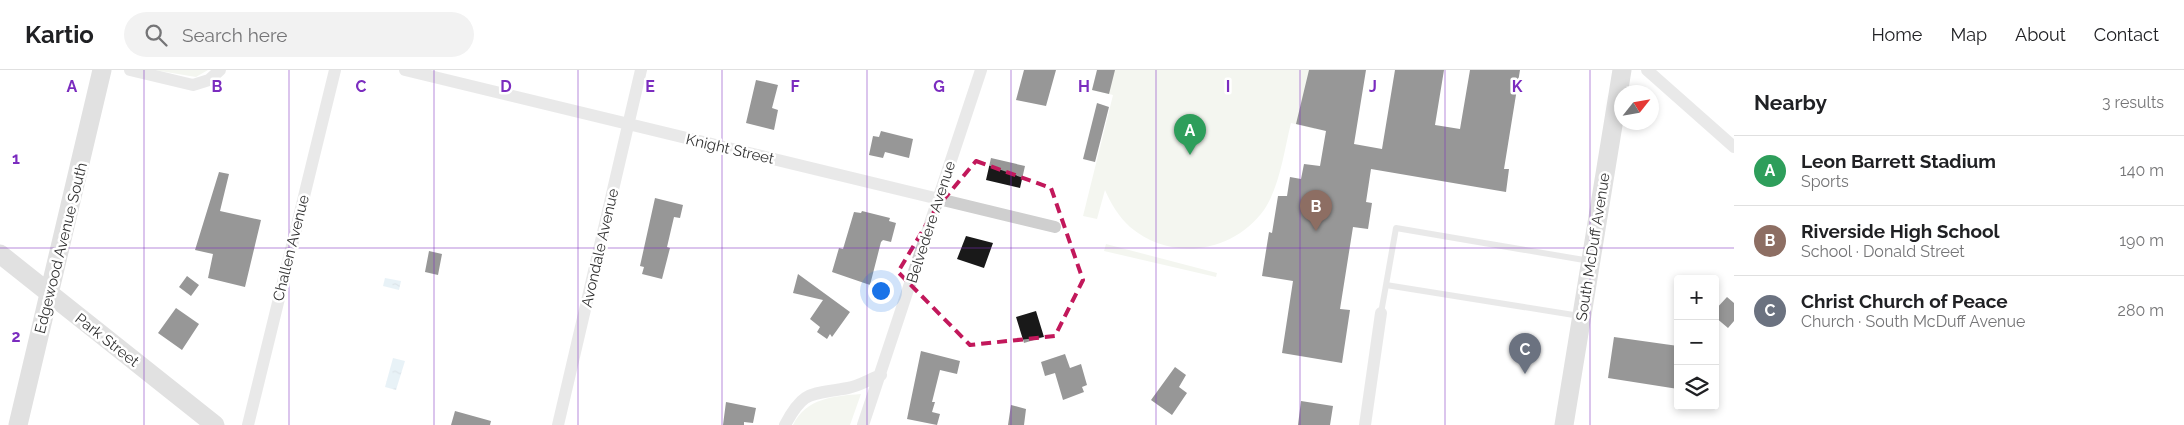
<!DOCTYPE html>
<html lang="en">
<head>
<meta charset="utf-8">
<style>
	:root { --surface:#fff; --page:#f2f2f2; --text:#202124; --muted:#757577; --line:#e0e0e0; --accent:#1a73e8 }
	body { margin:0; font-family:Raleway,sans-serif; background:var(--page); color:var(--text) }
	.controls { position:absolute; right:15px; bottom:15px; display:grid; overflow:hidden; border-radius:5px; box-shadow:0 2px 8px #0003 }
	.controls button { width:45px; height:45px; display:grid; place-items:center; padding:0; border:0; border-bottom:1px solid var(--line); background:var(--surface); color:var(--text); font:25px sans-serif }
	.compass { position:absolute; left:1614px; top:15px; width:45px; height:45px; border-radius:50%; background:var(--surface); box-shadow:0 2px 8px #0003; rotate:59deg }
	.you { position:absolute; left:880px; top:220px; width:18px; height:18px; margin:-12px; border:4px solid #fff; border-radius:50%; background:#1a73e8; box-shadow:0 0 0 8px #1a73e833 }
	.badge { display:grid; place-items:center; width:32px; height:32px; border-radius:50%; background:var(--accent); color:#fff; font-size:16px; font-weight:700 }
	.pin { position:absolute; translate:-50% -41px; filter:drop-shadow(0 1px 2px #0008) }
	.pin::after { content:''; position:absolute; top:26px; width:18px; height:15px; background:inherit; clip-path:polygon(0 0,100% 0,50% 100%) }
	.list { margin:0; padding:0; list-style:none }
	h2 { display:flex; justify-content:space-between; align-items:center; height:65px; margin:0; padding:0 20px; font-size:21px }
	h2 small { font-size:16px; font-weight:400; color:var(--muted) }
	.list li { display:grid; grid-template-columns:32px 1fr auto; gap:15px; align-items:center; box-sizing:border-box; height:70px; padding:0 20px; border-top:1px solid var(--line) }
	.list b { display:block; font-size:19px; white-space:nowrap }
	.list p { margin:0; font-size:16px; white-space:nowrap; color:var(--muted) }
	.list em { font-size:16px; font-style:normal; color:var(--muted) }
	.icon { flex:none; width:28px; height:28px; fill:none; stroke:currentColor; stroke-width:2; stroke-linecap:round; stroke-linejoin:round }
	.map { position:relative; flex:none; width:1734px; height:355px; overflow:hidden }
	header { display:flex; align-items:center; gap:30px; box-sizing:border-box; height:70px; padding:0 25px; background:var(--surface); border-bottom:1px solid var(--line) }
	header strong { font-size:24px }
	nav { display:flex; gap:28px; margin-inline-start:auto; font-size:18px }
	.search { width:350px; height:45px; background:var(--page); display:flex; align-items:center; gap:12px; box-sizing:border-box; padding:0 18px; border-radius:28px; color:var(--muted); font-size:19px }
	main { display:flex }
	aside { flex:1; background:var(--surface) }
	.map>svg:first-child { display:block }
	.park { fill:#e6ecde }
	.water { fill:url(#water-ripples) }
	.building { fill:#191919 }
	.lines { fill:none; stroke-linecap:round; stroke-linejoin:round }
	.lane { stroke:#cfcfcf; stroke-width:6 }
	.street { stroke:#cfcfcf; stroke-width:12 }
	.secondary { stroke:#bcbcbc; stroke-width:19 }
	.marked { fill:none; stroke:#c2185b; stroke-width:4; stroke-dasharray:10 6; stroke-linejoin:round }
	.grid { fill:none; stroke:#7b2cbf; stroke-width:1; stroke-opacity:0.55 }
	.labels { text-anchor:middle; stroke-width:5; stroke-linejoin:round; paint-order:stroke }
	.street-label { font-size:15px; fill:#323232; stroke:#fff }
	.grid-label { font-size:16px; text-anchor:middle; font-weight:bold; fill:#7b2cbf; stroke:#fff; stroke-width:5; stroke-linejoin:round; paint-order:stroke }
</style>
</head>
<body>
<header>
<strong>Kartio</strong>
<div class="search"><svg class="icon" aria-label="search" viewBox="0 0 24 24"><circle cx="10" cy="10" r="6"/><path d="M15 15l6 6"/></svg>Search here</div>
<nav><a>Home</a><a>Map</a><a>About</a><a>Contact</a></nav>
</header>
<main>
<div class="map">
<svg width="1734" height="355" viewBox="0 0 1734 355">
	<defs>
		<pattern id="water-ripples" width="26" height="14" patternUnits="userSpaceOnUse" patternTransform="scale(1.25)"><rect width="26" height="14" fill="#cde2ee"/><path d="M2 4q2-2 4 0t4 0M15 11q2-2 4 0t4 0" fill="none" stroke="#b0c2cd"/></pattern>
	</defs>
	<rect width="100%" height="100%" fill="#fff"/>
	<path class="park" d="M154 0H208L196 7Z
		M1097 0H1328L1315 59 1291 53C1284 81 1280 116 1264 140 1233 183 1171 192 1130 157 1119 147 1111 134 1105 120L1097 149 1083 146 1113 25 1092 20Z
		M1106 174 1217 203 1216 207 1104 181Z
		M861 324 850 355H793C806 328 834 326 861 324Z"/>
	<path class="water" d="M385 208 401 211 399 220 383 216Z
		M393 288 405 291 396 320 385 317Z"/>
	<path class="building" d="M1024 0H1056L1046 36 1016 30Z
		M1097 0H1115L1109 24 1092 20Z
		M1309 0H1366L1354 74 1382 79 1395 0H1444L1435 55 1460 59 1470 0H1520L1504 99H1509L1506 122 1371 99 1366 132 1372 133 1368 159 1353 157 1340 239 1350 240 1342 293 1282 283 1293 211 1262 206 1269 162 1272 163 1278 126H1287L1290 107 1301 109 1304 94 1320 96 1326 61 1296 54Z
		M756 10 778 15 772 38 778 40 774 60 746 53Z
		M1097 33 1109 37 1095 92 1083 89Z
		M881 61 913 69 909 88 885 82 883 88 869 85 873 66 879 67Z
		M991 88 1025 96 1020 118 986 110Z
		M219 102 229 104 220 141 261 150 245 217 208 208 213 184 195 180Z
		M655 128 683 135 680 148 674 147 667 177 670 178 662 209 642 204 644 197 640 196Z
		M862 141 890 148 889 151 896 153 891 172 883 170 881 172 870 215 832 202 839 178 843 179 854 142 861 143Z
		M966 166 993 173 984 198 957 189Z
		M429 181 442 184 438 205 425 202Z
		M798 204 850 242 832 267 830 264 827 269 817 262 820 257 810 249 823 230 793 223Z
		M187 206 199 215 191 226 179 217Z
		M1727 227 1734 233V251L1728 258 1715 247V240Z
		M176 238 199 254 182 280 158 263Z
		M1036 241 1044 267 1024 273 1016 247Z
		M1614 267 1678 276V319L1608 308Z
		M921 281 960 291 957 304 940 300 932 332H935L932 342 940 344 937 355 907 349Z
		M1065 284 1070 298 1081 294 1087 315 1082 317 1084 322 1063 330 1055 303 1045 306 1041 292Z
		M1175 297 1186 305 1179 317 1187 323 1172 345 1151 330Z
		M1301 331 1333 336 1330 355H1298Z
		M726 332 756 338 753 353 744 352V355H723Z
		M1011 335 1026 339 1024 355H1008Z
		M455 341 491 351 490 355H451Z"/>
	<g class="lines">
		<path class="lane" d="M1381 243 1386 215
			M1580 246 1386 215 1396 158 1590 191"/>
		<path class="street" d="M130 0 193 15 209 10 220 0
			M405 0 1055 157
			M1647 0 1734 77
			M248 355 335 0
			M558 355 641 0
			M785 355C804 319 811 325 848 318 859 316 870 309 881 305
			M863 355 981 0
			M1365 355 1381 243"/>
		<path class="secondary" d="M0 184 215 355
			M18 355 102 0
			M1564 355 1622 0"/>
	</g>
	<path d="M0 0H1734V355H0ZM976 91 1051 118 1083 210 1055 266 970 275 898 202 935 140Z" fill="#fff" fill-opacity=".55" fill-rule="evenodd"/>
	<path class="marked" d="M976 91 1051 118 1083 210 1055 266 970 275 898 202 935 140Z"/>
	<path class="grid" d="M144 0V355M289 0V355M434 0V355M578 0V355M722 0V355M867 0V355M1011 0V355M1156 0V355M1300 0V355M1445 0V355M1590 0V355M0 178H1734"/>
	<g class="labels">
		<g class="street-label">
			<text transform="translate(730 79) rotate(13)" y="5">Knight Street</text>
			<text transform="translate(931 152) rotate(-72)" y="5">Belvedere Avenue</text>
			<text transform="translate(1593 177) rotate(-81)" y="5">South McDuff Avenue</text>
			<text transform="translate(61 178) rotate(-76)" y="5">Edgewood Avenue South</text>
			<text transform="translate(291 178) rotate(-76)" y="5">Challen Avenue</text>
			<text transform="translate(600 178) rotate(-77)" y="5">Avondale Avenue</text>
			<text transform="translate(107 270) rotate(38)" y="5">Park Street</text>
		</g>
	</g>
	<g class="grid-label">
		<text x="72" y="22">A</text>
		<text x="217" y="22">B</text>
		<text x="361" y="22">C</text>
		<text x="506" y="22">D</text>
		<text x="650" y="22">E</text>
		<text x="795" y="22">F</text>
		<text x="939" y="22">G</text>
		<text x="1084" y="22">H</text>
		<text x="1228" y="22">I</text>
		<text x="1373" y="22">J</text>
		<text x="1517" y="22">K</text>
		<text x="16" y="94">1</text>
		<text x="16" y="272">2</text>
	</g>
</svg>
<div class="controls">
<button>+</button>
<button>−</button>
<button><svg class="icon" aria-label="layers" viewBox="0 0 24 24"><path d="M12 4l9 5-9 5-9-5zM3 14l9 5 9-5"/></svg></button>
</div>
<svg class="compass" viewBox="-18 -18 36 36"><path d="M0-13l5 13h-10z" fill="#e53935"/><path d="M0 13l5-13h-10z" fill="#757577"/></svg>
<div class="you"></div>
<div class="pin badge" style="left:1190px;top:85px;background:#2e9e5b">A</div>
<div class="pin badge" style="left:1316px;top:161px;background:#8d6e63">B</div>
<div class="pin badge" style="left:1525px;top:304px;background:#6b7280">C</div>
</div>
<aside>
<h2>Nearby<small>3 results</small></h2>
<ul class="list">
<li><span class="badge" style="background:#2e9e5b">A</span><div><b>Leon Barrett Stadium</b><p>Sports</p></div><em>140 m</em></li>
<li><span class="badge" style="background:#8d6e63">B</span><div><b>Riverside High School</b><p>School · Donald Street</p></div><em>190 m</em></li>
<li><span class="badge" style="background:#6b7280">C</span><div><b>Christ Church of Peace</b><p>Church · South McDuff Avenue</p></div><em>280 m</em></li>
</ul>
</aside>
</main>
</body>
</html>
